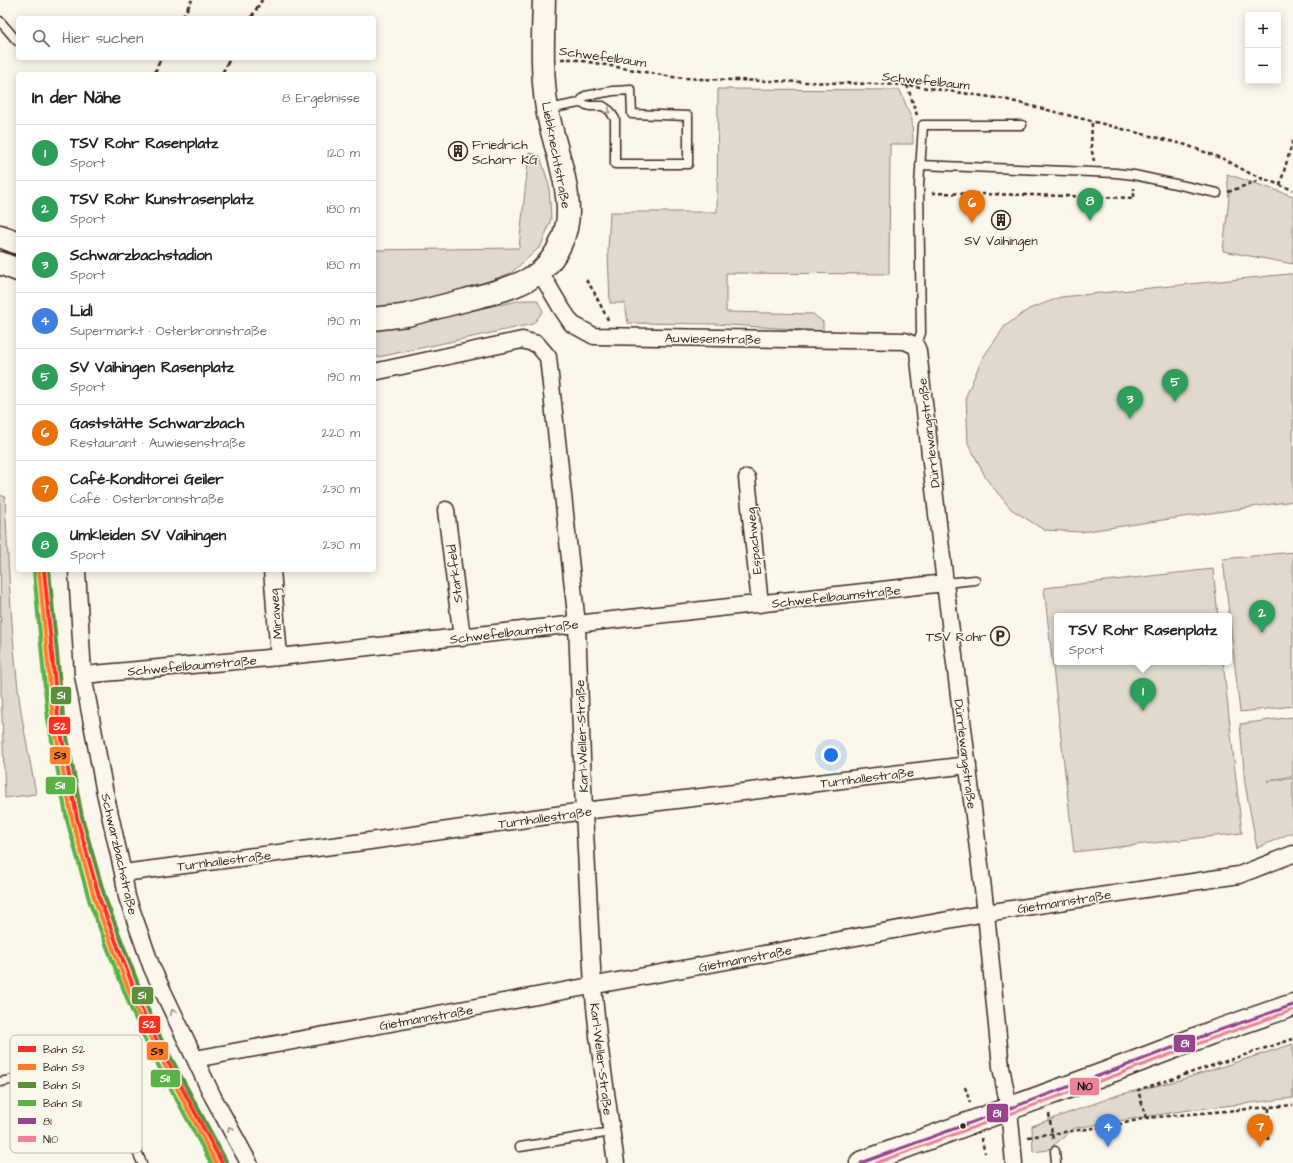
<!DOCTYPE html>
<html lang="de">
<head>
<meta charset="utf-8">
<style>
	:root { --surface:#fff; --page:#f2f2f2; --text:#202124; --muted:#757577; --line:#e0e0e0; --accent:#3b2a1e }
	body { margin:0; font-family:"Architects Daughter",sans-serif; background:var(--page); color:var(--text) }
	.controls { position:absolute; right:12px; top:12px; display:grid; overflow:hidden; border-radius:4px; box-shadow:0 2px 10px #0003 }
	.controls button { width:36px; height:36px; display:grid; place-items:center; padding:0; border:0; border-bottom:1px solid var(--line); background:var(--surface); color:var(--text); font:20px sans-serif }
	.you { position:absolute; left:831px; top:755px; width:14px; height:14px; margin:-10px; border:3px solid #fff; border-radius:50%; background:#1a73e8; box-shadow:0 0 0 6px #1a73e833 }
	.badge { display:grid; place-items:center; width:26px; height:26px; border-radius:50%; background:var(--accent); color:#fff; font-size:13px; font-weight:700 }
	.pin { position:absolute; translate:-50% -33px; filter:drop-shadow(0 1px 2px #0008) }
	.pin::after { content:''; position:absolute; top:21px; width:14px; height:12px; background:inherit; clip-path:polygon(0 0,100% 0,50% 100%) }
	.popup { position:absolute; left:1054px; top:613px; width:178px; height:52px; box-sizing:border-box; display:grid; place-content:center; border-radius:4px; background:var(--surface); filter:drop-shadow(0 1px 3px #0005); font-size:13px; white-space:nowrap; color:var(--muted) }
	.popup b { font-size:15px; color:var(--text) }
	.popup::after { content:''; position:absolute; left:50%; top:100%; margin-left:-8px; border:8px solid transparent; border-top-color:var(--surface) }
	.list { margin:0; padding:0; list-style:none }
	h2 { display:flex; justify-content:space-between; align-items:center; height:52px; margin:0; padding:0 16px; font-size:17px }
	h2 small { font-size:13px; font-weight:400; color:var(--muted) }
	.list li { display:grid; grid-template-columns:26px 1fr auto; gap:12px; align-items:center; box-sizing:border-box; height:56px; padding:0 16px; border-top:1px solid var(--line) }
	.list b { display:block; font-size:15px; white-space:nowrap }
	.list p { margin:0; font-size:13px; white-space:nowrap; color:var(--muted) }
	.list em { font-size:13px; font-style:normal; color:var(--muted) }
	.icon { flex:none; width:22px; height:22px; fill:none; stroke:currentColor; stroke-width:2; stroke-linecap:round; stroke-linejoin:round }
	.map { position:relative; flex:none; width:1293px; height:1163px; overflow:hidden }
	.search { position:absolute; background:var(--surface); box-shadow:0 2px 10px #0003; left:16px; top:16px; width:360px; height:44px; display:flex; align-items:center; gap:10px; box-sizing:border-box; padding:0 14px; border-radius:4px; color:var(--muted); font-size:15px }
	.panel { position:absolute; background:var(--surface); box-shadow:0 2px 10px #0003; left:16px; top:72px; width:360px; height:500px; border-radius:4px }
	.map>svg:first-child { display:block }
	.green { fill:#dfd9ce; stroke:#8d8276 }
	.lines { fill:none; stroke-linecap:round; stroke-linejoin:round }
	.lane-casing { stroke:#3b2a1e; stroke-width:11 }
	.street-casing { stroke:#3b2a1e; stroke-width:19 }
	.secondary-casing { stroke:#3b2a1e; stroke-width:25 }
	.path { stroke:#3b2a1e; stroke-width:2.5; stroke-dasharray:4 3; stroke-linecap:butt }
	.lane { stroke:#fbf7ec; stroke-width:8 }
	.street { stroke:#fbf7ec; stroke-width:16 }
	.secondary { stroke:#fbf7ec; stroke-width:22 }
	.rail { stroke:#3b2a1e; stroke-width:3; stroke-dasharray:6 3; stroke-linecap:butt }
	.bus-1-casing { stroke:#fbf7ec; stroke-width:6 }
	.bus-2-casing { stroke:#fbf7ec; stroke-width:6 }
	.bus-1 { stroke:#96448d; stroke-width:3 }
	.bus-2 { stroke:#eb8498; stroke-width:3 }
	.rail-1-casing { stroke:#fbf7ec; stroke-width:7 }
	.rail-2-casing { stroke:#fbf7ec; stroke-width:7 }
	.rail-3-casing { stroke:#fbf7ec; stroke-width:7 }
	.rail-4-casing { stroke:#fbf7ec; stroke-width:7 }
	.rail-1 { stroke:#ff2e1d; stroke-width:4 }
	.rail-2 { stroke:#ff7d24; stroke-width:4 }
	.rail-3 { stroke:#5c8e3c; stroke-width:4 }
	.rail-4 { stroke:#59b243; stroke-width:4 }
	.oneway { stroke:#9b9085 }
	.bus-dot { fill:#3b2a1e; stroke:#fbf7ec; stroke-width:1.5 }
	.labels { text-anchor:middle; stroke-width:3; stroke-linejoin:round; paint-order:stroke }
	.street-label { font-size:13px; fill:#3b2a1e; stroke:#fbf7ec }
	.poi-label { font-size:13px; fill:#3b2a1e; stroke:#fbf7ec; text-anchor:start }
	.key { fill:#fbf7ec; stroke:#c1baae; stroke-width:1 }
	.key-label { font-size:11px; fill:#3b2a1e }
	.line-badge { stroke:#fbf7ec; stroke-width:1.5 }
	.badge-label { font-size:11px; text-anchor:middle; font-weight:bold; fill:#fff }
	.pale-badge-label { font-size:11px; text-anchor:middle; font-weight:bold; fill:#111 }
</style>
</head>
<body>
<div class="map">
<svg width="1293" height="1163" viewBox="0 0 1293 1163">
	<rect width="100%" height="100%" fill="#fbf7ec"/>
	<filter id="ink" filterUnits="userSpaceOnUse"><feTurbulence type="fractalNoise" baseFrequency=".025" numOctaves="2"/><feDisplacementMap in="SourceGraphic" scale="8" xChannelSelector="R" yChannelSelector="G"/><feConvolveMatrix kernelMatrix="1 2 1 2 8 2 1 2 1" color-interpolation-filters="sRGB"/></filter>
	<g filter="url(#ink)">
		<path class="green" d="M718 89 900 90 912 120 913 144H890L889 274 726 273V312L813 314 823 322V331L715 324 628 323 625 303H610L608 251 610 212H717Z
			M529 153 540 156 549 185 551 219 541 246 511 273 438 299 374 310V250L519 248Z
			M1227 174 1293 196V264L1223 251 1229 198Z
			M1289 274H1293V501L1081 532 1044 530 1011 509 987 480 968 443 966 396 982 359 1005 326 1029 309 1061 297Z
			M523 300H537L543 311 533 324 374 358V329Z
			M0 495 5 497C8 561 11 625 18 689 22 724 30 759 36 794L5 798 1 690Z
			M1293 552V706L1240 712 1223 559Z
			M1213 569 1218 616H1057V662H1223L1242 833 1074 852 1044 588Z
			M1293 717V776L1267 781 1293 778V832L1257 848 1245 784 1240 724Z
			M1293 1044V1098L1182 1111 1075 1128 1048 1150 1033 1152 1032 1126 1118 1095 1180 1080Z"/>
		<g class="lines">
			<defs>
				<path id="lane" d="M0 21 17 41
					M548 109 579 103 590 106H603L610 111 615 119V164H688V116L632 114 631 90 613 91 585 96 579 103
					M920 165 1116 173 1134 175 1217 193
					M916 346 921 333 919 185 923 125H1022
					M945 583 975 580
					M91 1044 100 1069 142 1163
					M0 1082 30 1076 100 1069
					M520 1147 611 1132
					M1055 1151 1056 1163"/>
				<path id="street" d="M540 272 560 306 572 324 594 336 905 341 916 346 918 351 945 583 986 913 1001 1067 1009 1109 1014 1163
					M374 372 522 340 537 344 548 357 577 624 584 811 593 987 598 1036 616 1163
					M747 478 760 604
					M446 510 462 638
					M77 570 83 675 104 788 123 873 127 897 152 968 213 1097 249 1163
					M272 570 279 657
					M83 675 279 657 945 583
					M123 873 363 842 584 811 968 765
					M195 1059 986 913 1239 875 1293 854"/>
				<path id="secondary" d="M0 236 18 243
					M0 263 18 270
					M374 319C385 317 396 317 407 315 427 310 446 305 466 300 488 294 524 286 541 271 557 256 568 234 568 212 568 177 553 143 547 109 541 72 543 36 544 0
					M861 1163 1117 1069 1211 1033 1293 1005"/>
			</defs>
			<use href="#lane" class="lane-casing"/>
			<use href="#street" class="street-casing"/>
			<use href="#secondary" class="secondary-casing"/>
			<path class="path" d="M561 59H572L673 77 701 79 907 85 1004 99 1186 145 1226 160 1249 173 1293 190
				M907 85 917 115
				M1092 123 1091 147 1094 161
				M1280 185 1293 140
				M1228 192 1262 179
				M932 193 1030 195 1134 198V188
				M586 280 593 290 608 320
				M965 1087 970 1103
				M1049 1114 1053 1140
				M1146 1118 1138 1090 1293 1039
				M1028 1137 1116 1125 1146 1118 1293 1105
				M981 1138 985 1153
				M1268 1140 1269 1107"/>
			<use href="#lane" class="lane"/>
			<use href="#street" class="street"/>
			<use href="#secondary" class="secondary"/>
			<path class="rail" d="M182 18 192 0
				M251 18 262 0
				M154 74 161 58
				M222 74 230 58"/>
			<defs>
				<path id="bus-1" d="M861 1163 1117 1069 1211 1033 1293 1005"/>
				<path id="bus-2" d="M876 1163 1119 1074 1213 1038 1293 1010"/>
			</defs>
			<use href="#bus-1" class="bus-1-casing"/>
			<use href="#bus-2" class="bus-2-casing"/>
			<use href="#bus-1" class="bus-1"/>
			<use href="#bus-2" class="bus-2"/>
			<defs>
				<path id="rail-1" d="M44 570 58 717 77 818 100 900 141 1007 158 1043 222 1163"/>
				<path id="rail-2" d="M39 570 53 718 72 819 95 901 136 1009 154 1045 216 1163"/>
				<path id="rail-3" d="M49 570 63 716 82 817 105 898 146 1005 162 1041 226 1161"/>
				<path id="rail-4" d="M34 571 48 719 67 820 90 903 132 1011 149 1048 211 1163"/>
			</defs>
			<use href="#rail-1" class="rail-1-casing"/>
			<use href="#rail-2" class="rail-2-casing"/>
			<use href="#rail-3" class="rail-3-casing"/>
			<use href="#rail-4" class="rail-4-casing"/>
			<use href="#rail-1" class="rail-1"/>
			<use href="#rail-2" class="rail-2"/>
			<use href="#rail-3" class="rail-3"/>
			<use href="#rail-4" class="rail-4"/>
		</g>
		<defs><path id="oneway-chevron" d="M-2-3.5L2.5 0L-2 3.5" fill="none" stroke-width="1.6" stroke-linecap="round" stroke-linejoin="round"/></defs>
		<g class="oneway">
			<use href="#oneway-chevron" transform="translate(608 111) rotate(43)"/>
			<use href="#oneway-chevron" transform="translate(173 1012) rotate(-115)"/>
			<use href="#oneway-chevron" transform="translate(230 1129) rotate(-119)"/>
		</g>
	</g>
	<defs>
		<symbol id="building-ring" viewBox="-11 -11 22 22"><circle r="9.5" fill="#fbf7ec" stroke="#3b2a1e" stroke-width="1.5"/><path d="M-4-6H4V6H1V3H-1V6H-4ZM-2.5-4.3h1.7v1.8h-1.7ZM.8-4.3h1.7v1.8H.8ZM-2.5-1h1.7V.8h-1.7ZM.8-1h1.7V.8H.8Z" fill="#3b2a1e"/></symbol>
		<symbol id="parking-ring" viewBox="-11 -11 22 22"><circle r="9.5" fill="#fbf7ec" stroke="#3b2a1e" stroke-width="1.5"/><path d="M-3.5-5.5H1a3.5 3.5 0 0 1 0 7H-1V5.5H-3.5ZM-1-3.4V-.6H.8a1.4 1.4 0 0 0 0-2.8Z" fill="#3b2a1e"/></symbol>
	</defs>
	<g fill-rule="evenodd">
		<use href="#building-ring" x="447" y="140" width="22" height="22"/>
		<use href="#building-ring" x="990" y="209" width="22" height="22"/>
		<use href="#parking-ring" x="989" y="625" width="22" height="22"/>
	</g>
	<circle class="bus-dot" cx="963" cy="1126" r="3.5"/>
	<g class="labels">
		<g class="street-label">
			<text transform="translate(603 56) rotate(8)" y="5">Schwefelbaum</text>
			<text transform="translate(926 80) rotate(6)" y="5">Schwefelbaum</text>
			<text transform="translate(557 155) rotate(79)" y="5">Liebknechtstraße</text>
			<text transform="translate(713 338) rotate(1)" y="5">Auwiesenstraße</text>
			<text transform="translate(928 433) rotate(-97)" y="5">Dürrlewangstraße</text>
			<text transform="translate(753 541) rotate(-96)" y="5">Espachweg</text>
			<text transform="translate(454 574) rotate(-97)" y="5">Starkfeld</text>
			<text transform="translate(836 596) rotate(-6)" y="5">Schwefelbaumstraße</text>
			<text transform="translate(275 614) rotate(-95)" y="5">Miraweg</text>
			<text transform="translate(514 631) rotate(-7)" y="5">Schwefelbaumstraße</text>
			<text transform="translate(192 665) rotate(-5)" y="5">Schwefelbaumstraße</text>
			<text transform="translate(581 736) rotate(-92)" y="5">Karl-Weller-Straße</text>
			<text transform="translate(966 754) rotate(83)" y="5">Dürrlewangstraße</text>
			<text transform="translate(867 777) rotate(-7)" y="5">Turnhallestraße</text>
			<text transform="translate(545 817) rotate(-8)" y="5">Turnhallestraße</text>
			<text transform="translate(120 854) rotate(77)" y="5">Schwarzbachstraße</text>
			<text transform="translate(224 860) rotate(-7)" y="5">Turnhallestraße</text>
			<text transform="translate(1064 901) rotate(-9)" y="5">Gietmannstraße</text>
			<text transform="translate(745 958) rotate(-11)" y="5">Gietmannstraße</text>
			<text transform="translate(426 1017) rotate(-10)" y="5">Gietmannstraße</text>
			<text transform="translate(602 1059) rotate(83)" y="5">Karl-Weller-Straße</text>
		</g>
		<g class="poi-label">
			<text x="472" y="149">Friedrich<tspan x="472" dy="15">Scharr KG</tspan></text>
			<text x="1001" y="245" text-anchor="middle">SV Vaihingen</text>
			<text x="986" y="641" text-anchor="end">TSV Rohr</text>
		</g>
	</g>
	<rect x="10" y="1035" width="132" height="118" rx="6" class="key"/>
	<rect x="18" y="1046" width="18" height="6" fill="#ff2e1d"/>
	<rect x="18" y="1064" width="18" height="6" fill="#ff7d24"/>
	<rect x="18" y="1082" width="18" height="6" fill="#5c8e3c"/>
	<rect x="18" y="1100" width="18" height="6" fill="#59b243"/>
	<rect x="18" y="1118" width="18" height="6" fill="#96448d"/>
	<rect x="18" y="1136" width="18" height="6" fill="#eb8498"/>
	<g class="key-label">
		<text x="43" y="1053">Bahn S2</text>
		<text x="43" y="1071">Bahn S3</text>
		<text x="43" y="1089">Bahn S1</text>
		<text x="43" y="1107">Bahn S11</text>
		<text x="43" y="1125">81</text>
		<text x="43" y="1143">N10</text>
	</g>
	<g class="line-badge">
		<rect x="50" y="686" width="22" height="19" rx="4" fill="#5c8e3c"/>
		<rect x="48" y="716" width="23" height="19" rx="4" fill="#ff2e1d"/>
		<rect x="49" y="746" width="22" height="19" rx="4" fill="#ff7d24"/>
		<rect x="45" y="776" width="31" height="19" rx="4" fill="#59b243"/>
		<rect x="131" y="986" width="23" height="19" rx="4" fill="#5c8e3c"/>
		<rect x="138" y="1015" width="23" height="19" rx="4" fill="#ff2e1d"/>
		<rect x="1173" y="1034" width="23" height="19" rx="4" fill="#96448d"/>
		<rect x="146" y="1041" width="23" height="20" rx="4" fill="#ff7d24"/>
		<rect x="150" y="1069" width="31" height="19" rx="4" fill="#59b243"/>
		<rect x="1069" y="1077" width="31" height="19" rx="4" fill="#eb8498"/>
		<rect x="986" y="1103" width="23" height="20" rx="4" fill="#96448d"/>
	</g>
	<g class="badge-label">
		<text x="61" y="699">S1</text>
		<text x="60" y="730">S2</text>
		<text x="60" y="789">S11</text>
		<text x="142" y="999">S1</text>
		<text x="149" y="1028">S2</text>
		<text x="1185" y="1047">81</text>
		<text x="165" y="1082">S11</text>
		<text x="997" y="1117">81</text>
	</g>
	<g class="pale-badge-label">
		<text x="60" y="759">S3</text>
		<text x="157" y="1055">S3</text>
		<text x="1085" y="1090">N10</text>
	</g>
</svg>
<div class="controls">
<button>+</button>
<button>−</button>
</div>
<div class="you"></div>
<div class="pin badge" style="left:1143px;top:711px;background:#2e9e5b">1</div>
<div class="popup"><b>TSV Rohr Rasenplatz</b>Sport</div>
<div class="pin badge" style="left:1262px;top:633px;background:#2e9e5b">2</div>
<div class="pin badge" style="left:1130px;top:419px;background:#2e9e5b">3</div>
<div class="pin badge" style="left:1108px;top:1147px;background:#3f7fe0">4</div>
<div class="pin badge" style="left:1175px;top:402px;background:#2e9e5b">5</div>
<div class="pin badge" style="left:972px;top:223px;background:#e8710a">6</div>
<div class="pin badge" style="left:1260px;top:1147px;background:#e8710a">7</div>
<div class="pin badge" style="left:1090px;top:221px;background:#2e9e5b">8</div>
<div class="search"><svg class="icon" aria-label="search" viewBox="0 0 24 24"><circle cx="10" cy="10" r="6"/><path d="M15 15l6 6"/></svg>Hier suchen</div>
<section class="panel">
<h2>In der Nähe<small>8 Ergebnisse</small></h2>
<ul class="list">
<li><span class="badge" style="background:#2e9e5b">1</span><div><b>TSV Rohr Rasenplatz</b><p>Sport</p></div><em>120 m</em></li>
<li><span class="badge" style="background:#2e9e5b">2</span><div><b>TSV Rohr Kunstrasenplatz</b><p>Sport</p></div><em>180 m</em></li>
<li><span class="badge" style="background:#2e9e5b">3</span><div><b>Schwarzbachstadion</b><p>Sport</p></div><em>180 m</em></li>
<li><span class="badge" style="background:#3f7fe0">4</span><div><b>Lidl</b><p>Supermarkt · Osterbronnstraße</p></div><em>190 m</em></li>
<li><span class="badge" style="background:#2e9e5b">5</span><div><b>SV Vaihingen Rasenplatz</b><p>Sport</p></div><em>190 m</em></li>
<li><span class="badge" style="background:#e8710a">6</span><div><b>Gaststätte Schwarzbach</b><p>Restaurant · Auwiesenstraße</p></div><em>220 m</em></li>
<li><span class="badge" style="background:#e8710a">7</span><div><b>Café-Konditorei Geiler</b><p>Café · Osterbronnstraße</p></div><em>230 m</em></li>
<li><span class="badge" style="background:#2e9e5b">8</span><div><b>Umkleiden SV Vaihingen</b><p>Sport</p></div><em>230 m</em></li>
</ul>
</section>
</div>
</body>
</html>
